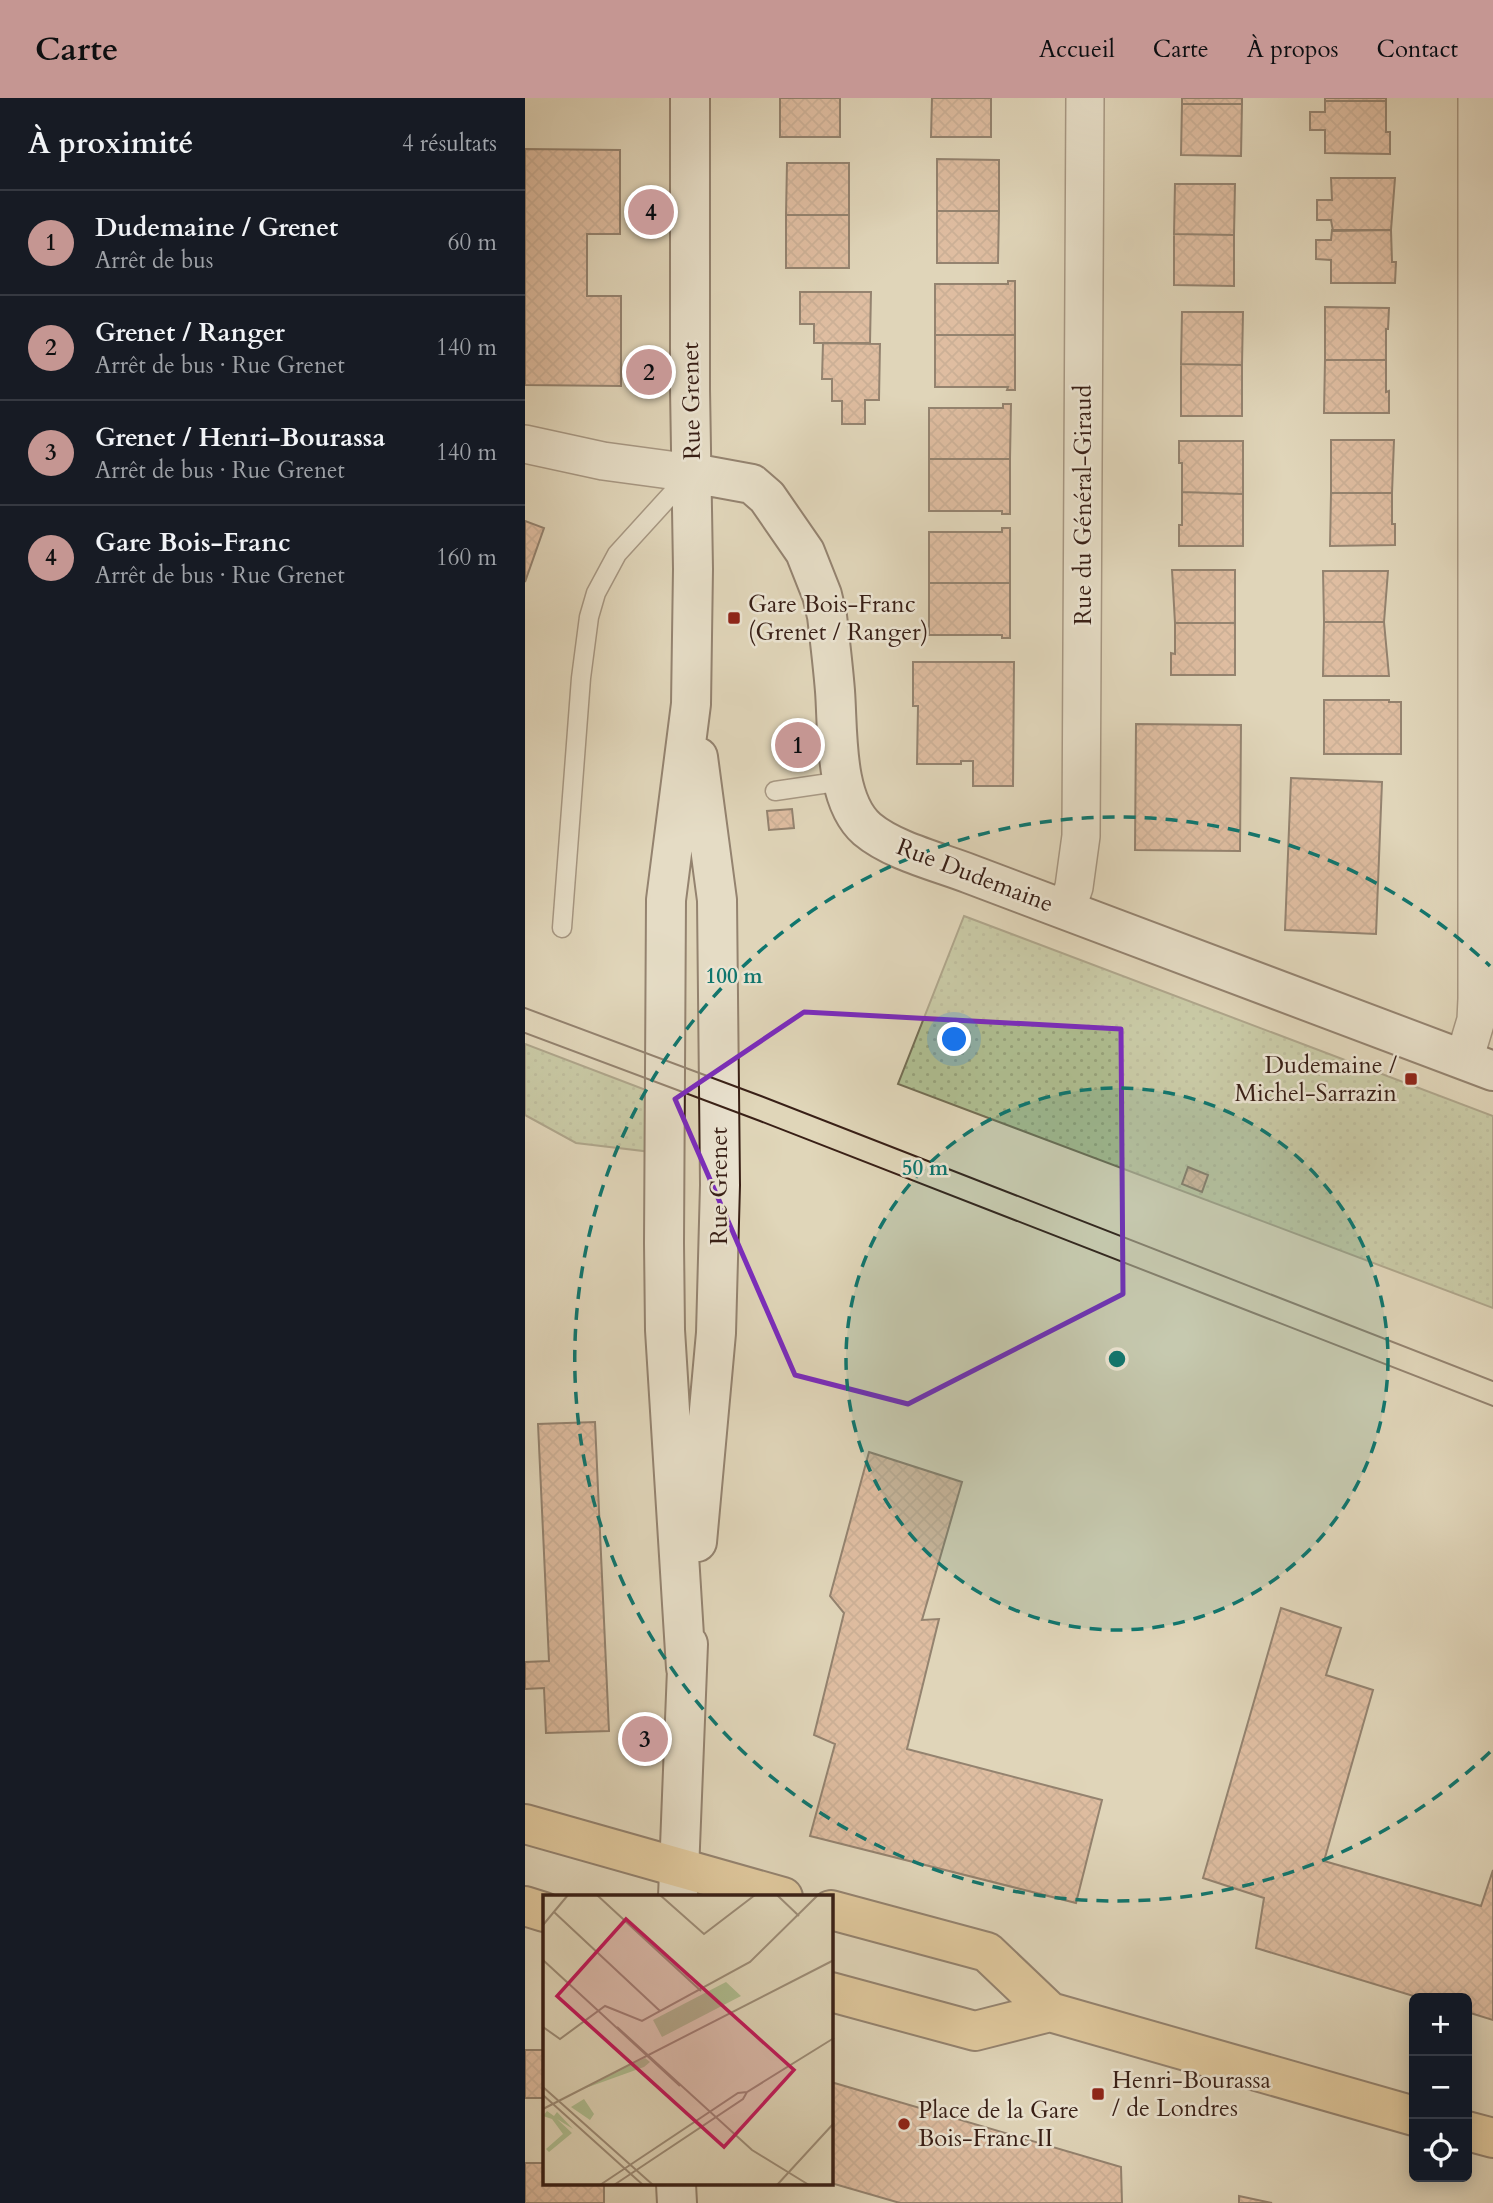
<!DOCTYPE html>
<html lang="fr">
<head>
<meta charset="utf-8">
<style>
	:root { --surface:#171b24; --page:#242831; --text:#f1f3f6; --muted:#9ea1a6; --line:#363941; --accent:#c59692 }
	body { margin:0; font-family:Cardo,serif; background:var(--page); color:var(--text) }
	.controls { position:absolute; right:21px; bottom:21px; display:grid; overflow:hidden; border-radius:10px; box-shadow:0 4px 18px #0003 }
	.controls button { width:63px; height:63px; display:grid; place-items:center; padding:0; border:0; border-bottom:2px solid var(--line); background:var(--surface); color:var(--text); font:35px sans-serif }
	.you { position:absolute; left:430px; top:942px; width:24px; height:24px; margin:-18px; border:5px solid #fff; border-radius:50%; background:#1a73e8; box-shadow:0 0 0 10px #1a73e833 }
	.badge { display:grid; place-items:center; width:46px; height:46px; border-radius:50%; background:var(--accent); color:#111; font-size:23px; font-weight:700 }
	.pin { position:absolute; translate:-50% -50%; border:4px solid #fff; box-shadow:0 2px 7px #0006 }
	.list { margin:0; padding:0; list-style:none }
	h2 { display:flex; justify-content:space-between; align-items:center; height:91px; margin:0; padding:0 28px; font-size:30px }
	h2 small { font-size:23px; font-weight:400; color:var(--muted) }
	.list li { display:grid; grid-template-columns:46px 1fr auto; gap:21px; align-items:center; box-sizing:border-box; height:105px; padding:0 28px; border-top:2px solid var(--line) }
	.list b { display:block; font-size:26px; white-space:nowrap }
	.list p { margin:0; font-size:23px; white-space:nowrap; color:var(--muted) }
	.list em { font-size:23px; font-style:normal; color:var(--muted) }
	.icon { flex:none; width:38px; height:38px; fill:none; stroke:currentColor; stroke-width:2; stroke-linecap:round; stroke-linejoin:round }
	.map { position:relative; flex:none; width:968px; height:2105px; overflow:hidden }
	header { display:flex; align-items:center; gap:42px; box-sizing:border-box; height:98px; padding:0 35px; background:var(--accent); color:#111 }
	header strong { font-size:33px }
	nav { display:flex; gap:38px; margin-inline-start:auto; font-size:24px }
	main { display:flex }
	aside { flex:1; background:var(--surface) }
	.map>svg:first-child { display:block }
	.grass { fill:url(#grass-dots); stroke:#746e54; stroke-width:2 }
	.building { fill:url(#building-cross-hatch); stroke:#381f16; stroke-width:2 }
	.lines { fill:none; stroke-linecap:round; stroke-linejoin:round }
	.lane-casing { stroke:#624d3f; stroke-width:21 }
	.street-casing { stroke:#624d3f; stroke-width:40 }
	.secondary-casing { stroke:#381f16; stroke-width:42 }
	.primary-casing { stroke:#381f16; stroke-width:42 }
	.lane { stroke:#ebe4d2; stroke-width:18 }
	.street { stroke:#ebe4d2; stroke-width:37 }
	.secondary { stroke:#ebe4d2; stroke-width:38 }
	.primary { stroke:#e0bb7c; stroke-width:38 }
	.tram { stroke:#381f16; stroke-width:2 }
	.marked { fill:none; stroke:#7b2cbf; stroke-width:5; stroke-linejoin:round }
	.ring { fill:none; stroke:#0f766e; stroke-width:3.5; stroke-dasharray:12 9 }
	.poi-dot { fill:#8f2418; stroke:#ebe4d2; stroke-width:2.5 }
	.labels { text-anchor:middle; stroke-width:5; stroke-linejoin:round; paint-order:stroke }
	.street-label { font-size:24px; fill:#381f16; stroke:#ebe4d2 }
	.poi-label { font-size:24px; fill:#381f16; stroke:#ebe4d2; text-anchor:start }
	.inset-road { fill:none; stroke:#9d8d78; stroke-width:2 }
	.view { fill:#c2185b; fill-opacity:0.15; stroke:#c2185b; stroke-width:3.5 }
	.inset-edge { fill:none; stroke:#381f16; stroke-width:3.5 }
	.centre { fill:#0f766e; stroke:#ebe4d2; stroke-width:3.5 }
	.ring-label { font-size:21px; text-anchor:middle; font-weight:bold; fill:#0f766e; stroke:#ebe4d2; stroke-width:5; stroke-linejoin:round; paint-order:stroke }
</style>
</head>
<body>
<header>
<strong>Carte</strong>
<nav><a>Accueil</a><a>Carte</a><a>À propos</a><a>Contact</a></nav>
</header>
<main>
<aside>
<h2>À proximité<small>4 résultats</small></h2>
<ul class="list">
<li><span class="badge">1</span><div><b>Dudemaine / Grenet</b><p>Arrêt de bus</p></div><em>60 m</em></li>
<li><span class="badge">2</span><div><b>Grenet / Ranger</b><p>Arrêt de bus · Rue Grenet</p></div><em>140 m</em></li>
<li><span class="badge">3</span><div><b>Grenet / Henri-Bourassa</b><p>Arrêt de bus · Rue Grenet</p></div><em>140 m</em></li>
<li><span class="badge">4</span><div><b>Gare Bois-Franc</b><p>Arrêt de bus · Rue Grenet</p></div><em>160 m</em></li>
</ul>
</aside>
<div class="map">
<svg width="968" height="2105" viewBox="0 0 968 2105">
	<defs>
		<pattern id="grass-dots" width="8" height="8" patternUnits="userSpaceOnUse" patternTransform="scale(1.75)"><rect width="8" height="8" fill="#afbe91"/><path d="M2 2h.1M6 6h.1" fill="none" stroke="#97a37c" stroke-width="1.8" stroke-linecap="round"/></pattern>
		<pattern id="building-cross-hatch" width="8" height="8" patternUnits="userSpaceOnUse" patternTransform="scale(1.75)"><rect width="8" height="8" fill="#dda183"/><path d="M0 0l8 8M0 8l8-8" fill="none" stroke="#b4836a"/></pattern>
	</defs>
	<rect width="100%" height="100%" fill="#e0d6b9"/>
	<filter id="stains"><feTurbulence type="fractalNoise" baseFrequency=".00286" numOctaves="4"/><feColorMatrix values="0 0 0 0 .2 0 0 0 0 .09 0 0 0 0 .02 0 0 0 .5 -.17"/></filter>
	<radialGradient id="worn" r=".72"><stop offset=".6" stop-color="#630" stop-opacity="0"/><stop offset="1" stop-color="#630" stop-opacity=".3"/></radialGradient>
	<path class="grass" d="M439 818 968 1018V1210L373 986Z
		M0 946 126 994 127 1054 51 1045 0 1017Z"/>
	<path class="building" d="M255 0H315V39H255Z
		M407 0H466V39H406Z
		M657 0H717V6H657Z
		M800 0H861V3H800Z
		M800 3H861V34H865V56L800 55V32H785V14H800Z
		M657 6H717L716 58 656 57Z
		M0 51 95 52V136H62V198H96V288L0 287Z
		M412 61 474 62V113H412Z
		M262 65H324V117H261Z
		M806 80H870L866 132 808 133 806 122H792V102H807Z
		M650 86H710L709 137 649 136Z
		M412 113H474L473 165H412Z
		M261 117H324V170H261Z
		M807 132H866L867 164H871L870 185H806V162L791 161V142H806Z
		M649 136 709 137V188L649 187Z
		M483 183H490V237H410V186H483Z
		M275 194H346L345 245H289V226H275Z
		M800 209 864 210 863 231H861V262H800Z
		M657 214H718L717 267 656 266Z
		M410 237H490V292H482L483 289H410Z
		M298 245 355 246 354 302H340V326H317V303H307V281H297Z
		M800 262H861V294L864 293V315H799Z
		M656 266 717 267V318H656Z
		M478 306H486L485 361H404V310H478Z
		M806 342H869L867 395H806Z
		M654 343H718V396L657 394V365H654Z
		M404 361H485V416H477V413H404Z
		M657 394 718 396V448H654V427H657Z
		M806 395H867V426H870V447L805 448Z
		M0 423 19 430 0 484Z
		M477 430H485V485H404V434H477Z
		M647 472H710V525H650Z
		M798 473H863L859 524H799Z
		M404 485H485V540H477V537H404Z
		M799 524H859L864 578H798Z
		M650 525H710V577H646V555L650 556Z
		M388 564H489L488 688H448V663H436V666H392L393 608H388Z
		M799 602H864V604H876V656H799Z
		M611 626 716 627 715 753 610 752Z
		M766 680 857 684 851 836 760 832Z
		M267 711 269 730 244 732 242 713Z
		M663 1069 683 1077 677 1094 657 1086Z
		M70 1324 84 1633 21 1635 19 1590 0 1591V1564L24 1563 13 1326Z
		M344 1354 437 1384 397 1522 414 1521 382 1651 577 1702 551 1805 285 1738 310 1646 289 1637 319 1515 305 1498Z
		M756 1510 816 1530 801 1577 848 1592 799 1763 956 1808 968 1772V1922L942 1914V1900H895L731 1850 739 1800 678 1780Z
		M0 1952H19V2000H0Z
		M306 1984 596 2069 597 2105H375L306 2085Z
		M0 2065H19V2086H79V2105H0Z
		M714 2098 747 2105H714Z"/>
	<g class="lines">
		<defs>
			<path id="lane" d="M250 693 318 683
				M37 830 56 580 64 519 71 495 92 456 163 378"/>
			<path id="street" d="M0 346 78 363 167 375
				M541 812 549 789 556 738 560 0
				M939 962 951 922 952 901V0"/>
			<path id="secondary" d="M167 375 227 386 242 399 280 454 297 497 302 518C305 543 308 568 310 593 313 633 309 702 342 731 368 753 414 764 445 776L968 973
				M172 1444 191 1235 195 1087 192 802 173 659
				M161 1570 140 1232 139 1145 141 802 166 606 168 471 165 291V0
				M153 1799 163 1546
				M151 2086 152 2105"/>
			<path id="primary" d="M0 1726 258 1799
				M0 1808 19 1814
				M306 1812 462 1854 525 1914 889 2018
				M306 1894 450 1933 525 1914
				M942 2033 968 2040"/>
		</defs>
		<use href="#lane" class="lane-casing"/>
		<use href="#street" class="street-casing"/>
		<use href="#secondary" class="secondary-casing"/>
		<use href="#primary" class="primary-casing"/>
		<use href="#lane" class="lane"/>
		<use href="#street" class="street"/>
		<use href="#secondary" class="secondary"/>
		<use href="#primary" class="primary"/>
		<path class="tram" d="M0 910 236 998 968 1283
			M0 935 235 1023 968 1308"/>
	</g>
	<path d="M0 0H968V2105H0ZM279 914 596 931 598 1196 383 1306 270 1277 150 1001Z" fill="#e0d6b9" fill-opacity=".55" fill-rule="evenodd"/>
	<path class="marked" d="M279 914 596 931 598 1196 383 1306 270 1277 150 1001Z"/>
	<circle cx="592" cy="1261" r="271" fill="#0f766e" fill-opacity=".12"/>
	<g class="ring">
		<circle cx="592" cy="1261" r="271"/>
		<path d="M965 1654A542 542 0 1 1 965 868"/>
	</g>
	<g class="poi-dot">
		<rect x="202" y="513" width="14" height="14" rx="3.5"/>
		<rect x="879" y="974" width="14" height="14" rx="3.5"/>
		<rect x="566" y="1989" width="14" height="14" rx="3.5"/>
		<circle cx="379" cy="2026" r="7"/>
	</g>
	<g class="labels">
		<g class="street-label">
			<text transform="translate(166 303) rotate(-91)" y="8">Rue Grenet</text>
			<text transform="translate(558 407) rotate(-90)" y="8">Rue du Général-Giraud</text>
			<text transform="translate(450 777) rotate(21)" y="8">Rue Dudemaine</text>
			<text transform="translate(194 1088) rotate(-90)" y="8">Rue Grenet</text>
		</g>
		<g class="poi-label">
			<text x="223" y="514">Gare Bois-Franc<tspan x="223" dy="28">(Grenet / Ranger)</tspan></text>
			<text x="872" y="975" text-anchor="end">Dudemaine /<tspan x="872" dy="28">Michel-Sarrazin</tspan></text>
			<text x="587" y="1990">Henri-Bourassa<tspan x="587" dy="28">/ de Londres</tspan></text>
			<text x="393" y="2020">Place de la Gare<tspan x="393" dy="28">Bois-Franc II</tspan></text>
		</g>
	</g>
	<g transform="translate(18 1797)">
		<rect width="290" height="290" fill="#e0d6b9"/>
		<path d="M183 87 198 101 119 142 110 125ZM102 163 107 167 101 172 40 194ZM41 204 51 219 47 225 28 212ZM4 216 11 221 14 217 30 234 14 224 29 238 6 257 3 254 20 239 9 224 0 221Z" fill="#afbe91"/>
		<path class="inset-road" d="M54 0 158 96M117 0 161 39 212 0M234 0 256 21M11 17 117 116M0 30 25 0M0 65 137 191M0 132 17 144 62 111 99 126 207 67 275 0M74 132 209 255 266 290M0 192 110 290M0 200 100 290M0 214 291 65M74 289 97 290M57 290 195 198 204 197 291 143M71 290 200 204 204 197M234 290 291 228"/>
		<path class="view" d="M83 24 251 175 181 252 14 101Z"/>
		<rect width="290" height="290" class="inset-edge"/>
	</g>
	<circle cx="592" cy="1261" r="10" class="centre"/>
	<g class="ring-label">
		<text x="209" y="885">100 m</text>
		<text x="400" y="1077">50 m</text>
	</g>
	<rect width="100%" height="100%" filter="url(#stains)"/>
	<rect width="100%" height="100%" fill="url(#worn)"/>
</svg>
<div class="controls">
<button>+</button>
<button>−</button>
<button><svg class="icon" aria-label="locate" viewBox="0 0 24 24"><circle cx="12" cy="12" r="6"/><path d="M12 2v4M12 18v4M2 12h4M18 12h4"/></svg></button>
</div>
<div class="you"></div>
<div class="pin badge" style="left:273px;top:647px">1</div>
<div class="pin badge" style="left:124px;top:274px">2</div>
<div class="pin badge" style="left:120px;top:1641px">3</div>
<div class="pin badge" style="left:126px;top:114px">4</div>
</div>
</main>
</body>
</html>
